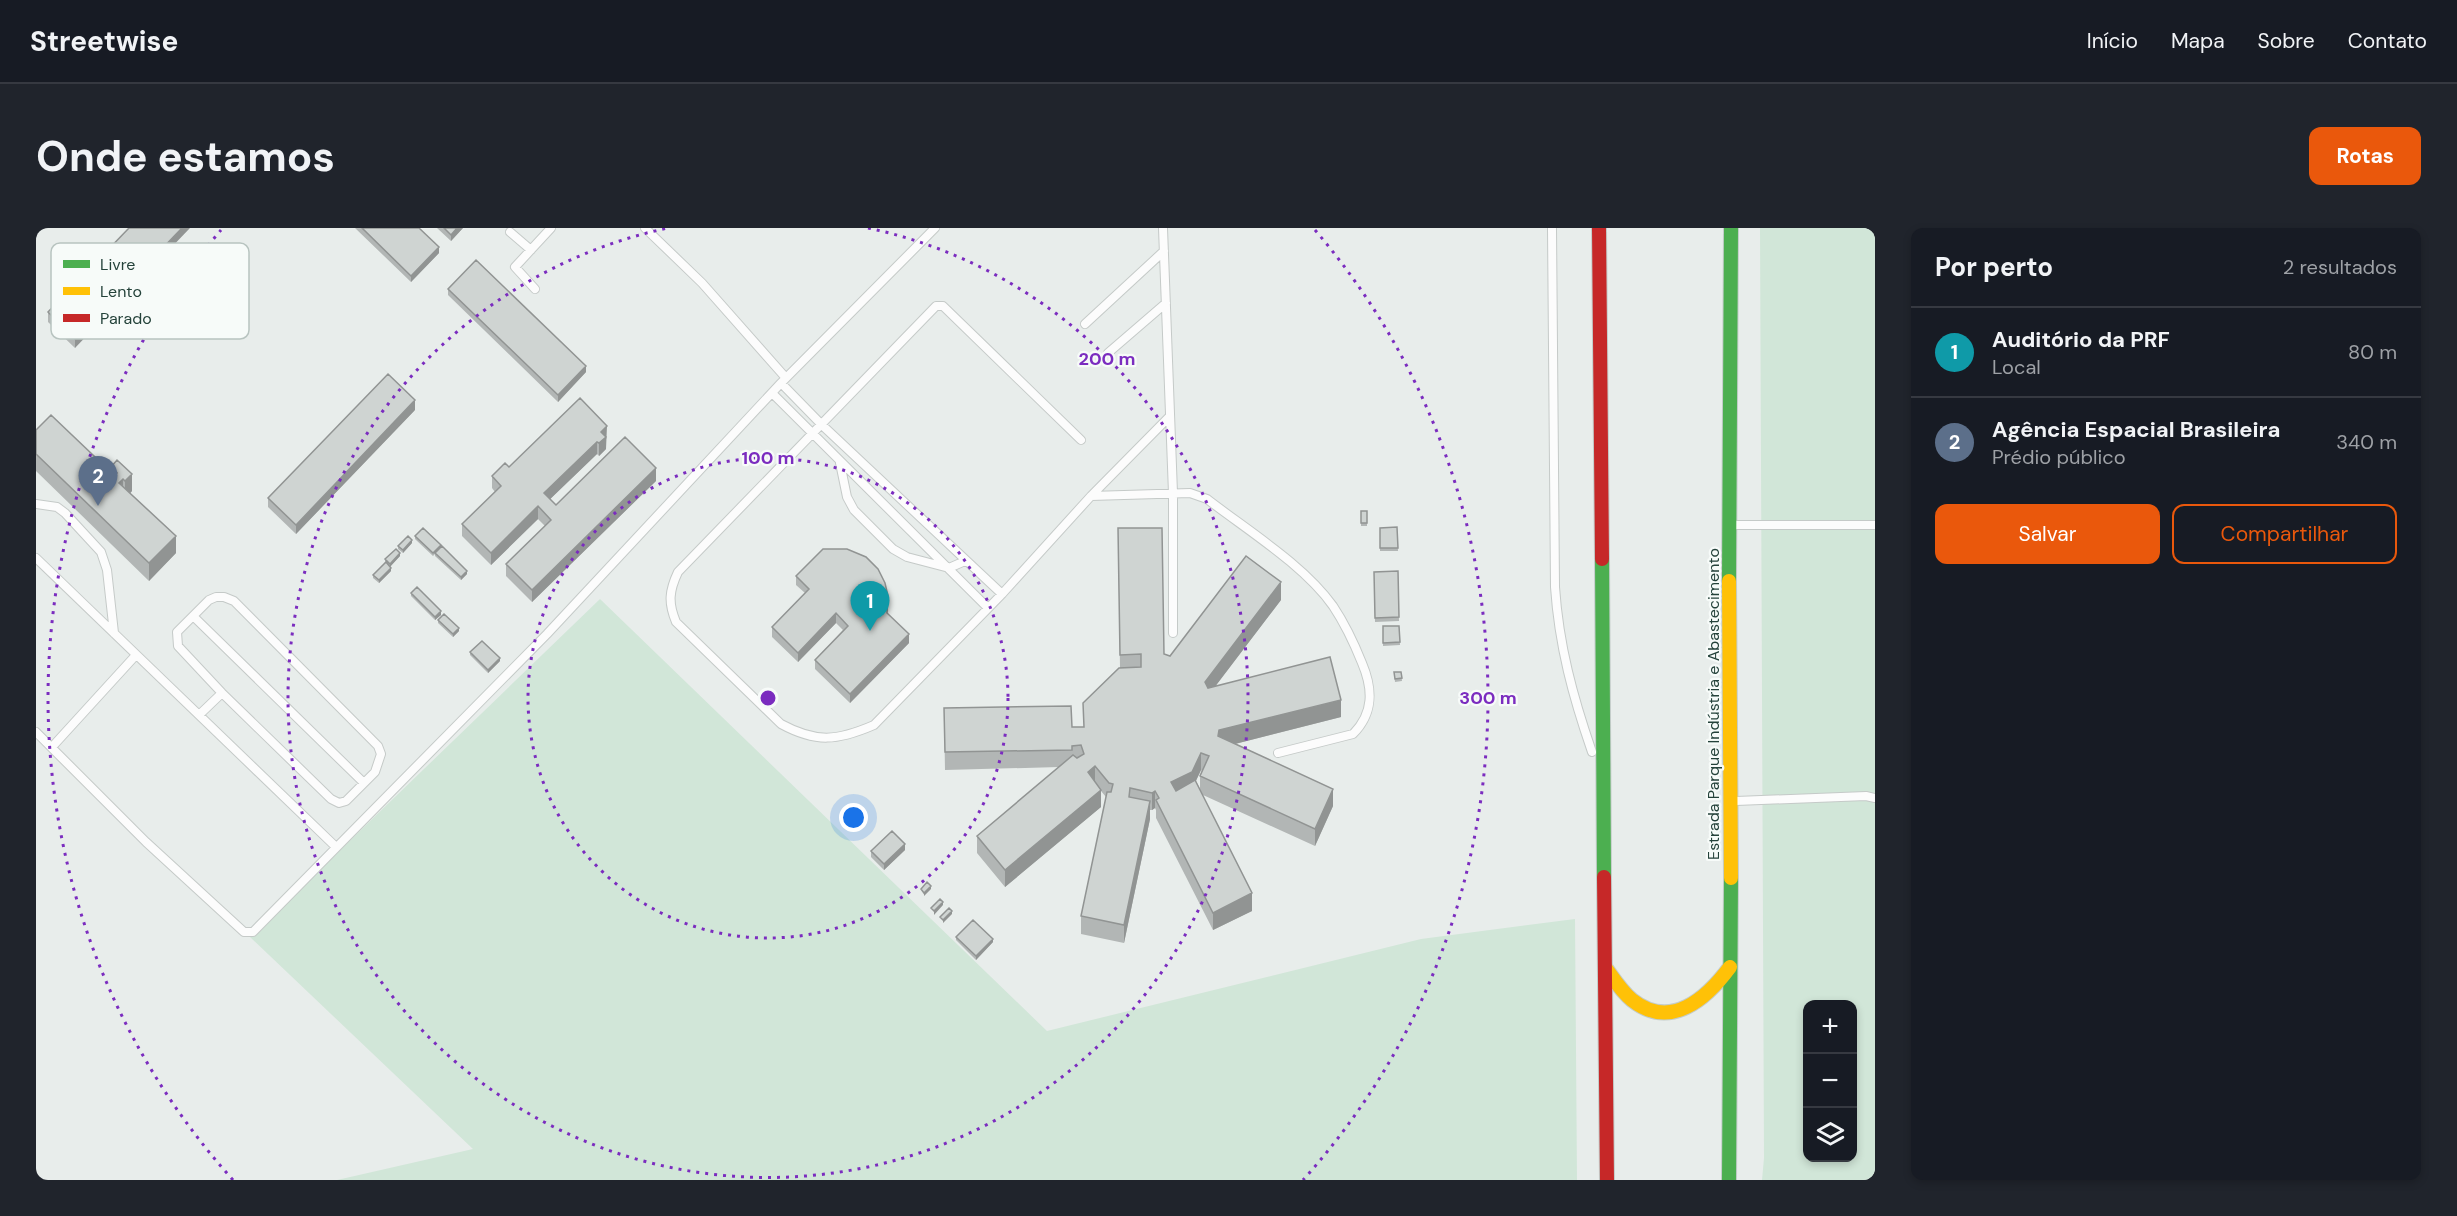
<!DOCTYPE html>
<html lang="pt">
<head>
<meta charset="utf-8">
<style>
	:root { --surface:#171b24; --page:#20242c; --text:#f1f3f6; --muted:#9ea1a6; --line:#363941; --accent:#ea580c }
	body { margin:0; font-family:"DM Sans",sans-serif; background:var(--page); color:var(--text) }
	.controls { position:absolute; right:18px; bottom:18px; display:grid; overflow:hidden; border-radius:12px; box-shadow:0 3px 9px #0003 }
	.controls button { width:54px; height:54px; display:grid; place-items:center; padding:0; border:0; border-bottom:2px solid var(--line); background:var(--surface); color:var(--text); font:30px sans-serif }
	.you { position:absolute; left:818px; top:590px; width:21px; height:21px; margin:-15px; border:4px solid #fff; border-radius:50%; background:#1a73e8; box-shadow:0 0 0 9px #1a73e833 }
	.badge { display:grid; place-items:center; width:39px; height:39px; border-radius:50%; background:var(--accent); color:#fff; font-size:20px; font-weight:700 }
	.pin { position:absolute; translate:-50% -50px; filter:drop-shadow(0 2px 3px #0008) }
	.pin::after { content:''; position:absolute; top:32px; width:21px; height:18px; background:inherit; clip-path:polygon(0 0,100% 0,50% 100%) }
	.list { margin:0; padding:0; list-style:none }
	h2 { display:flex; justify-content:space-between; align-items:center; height:78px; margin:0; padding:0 24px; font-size:26px }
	h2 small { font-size:20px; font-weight:400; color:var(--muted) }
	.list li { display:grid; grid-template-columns:39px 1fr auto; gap:18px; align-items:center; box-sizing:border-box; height:90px; padding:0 24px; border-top:2px solid var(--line) }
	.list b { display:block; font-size:22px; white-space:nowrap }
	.list p { margin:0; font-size:20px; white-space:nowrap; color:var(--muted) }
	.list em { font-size:20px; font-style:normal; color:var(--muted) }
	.actions { display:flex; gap:12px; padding:18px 24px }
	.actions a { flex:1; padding:14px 0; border:2px solid var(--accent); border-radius:12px; text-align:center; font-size:21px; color:var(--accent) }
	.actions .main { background:var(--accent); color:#fff }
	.icon { flex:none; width:33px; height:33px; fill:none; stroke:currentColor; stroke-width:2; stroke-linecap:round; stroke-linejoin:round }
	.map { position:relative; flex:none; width:1839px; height:952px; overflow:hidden; border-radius:12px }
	header { display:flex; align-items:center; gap:36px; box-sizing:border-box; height:84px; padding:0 30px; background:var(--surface); border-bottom:2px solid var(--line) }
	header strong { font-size:28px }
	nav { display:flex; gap:33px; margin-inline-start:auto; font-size:21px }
	.intro { display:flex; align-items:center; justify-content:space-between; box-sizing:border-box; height:144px; padding:0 36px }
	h1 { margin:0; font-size:42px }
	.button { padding:15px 27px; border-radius:12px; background:var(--accent); color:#fff; font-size:21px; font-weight:700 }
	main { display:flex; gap:36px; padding:0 36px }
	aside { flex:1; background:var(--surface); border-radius:12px; box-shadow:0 3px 9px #0003 }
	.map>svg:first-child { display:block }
	.green { fill:#d1e6d8; fill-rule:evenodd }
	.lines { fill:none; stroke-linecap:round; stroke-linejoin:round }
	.lane-casing { stroke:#c5cac8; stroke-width:10 }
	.fast-casing { stroke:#c3ccc9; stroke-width:16 }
	.slow-casing { stroke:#c3ccc9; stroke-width:16 }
	.jam-casing { stroke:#c3ccc9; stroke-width:16 }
	.lane { stroke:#fcfcfc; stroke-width:8 }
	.fast { stroke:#4caf50; stroke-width:14 }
	.slow { stroke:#ffc107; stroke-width:14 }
	.jam { stroke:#c62828; stroke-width:14 }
	.wall { fill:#b2b6b5; fill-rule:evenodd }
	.shaded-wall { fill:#919493 }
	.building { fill:#cfd4d2; stroke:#919493; stroke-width:1.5 }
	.ring { fill:none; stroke:#7b2cbf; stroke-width:3; stroke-dasharray:3 6 }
	.labels { text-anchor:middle; stroke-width:4.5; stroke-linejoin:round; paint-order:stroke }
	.street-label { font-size:16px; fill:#24423a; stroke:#f7fbf9 }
	.key { fill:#f7fbf9; stroke:#b8c4c0; stroke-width:1.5 }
	.key-label { font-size:16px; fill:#24423a }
	.centre { fill:#7b2cbf; stroke:#f7fbf9; stroke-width:3 }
	.ring-label { font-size:18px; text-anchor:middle; font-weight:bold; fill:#7b2cbf; stroke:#f7fbf9; stroke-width:4.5; stroke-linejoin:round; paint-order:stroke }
</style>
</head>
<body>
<header>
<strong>Streetwise</strong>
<nav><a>Início</a><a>Mapa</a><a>Sobre</a><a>Contato</a></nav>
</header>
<div class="intro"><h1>Onde estamos</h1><a class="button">Rotas</a></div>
<main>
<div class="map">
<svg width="1839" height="952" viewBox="0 0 1839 952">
	<rect width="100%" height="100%" fill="#e8edeb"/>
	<path class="green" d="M1724 0H1839V952H1726L1728 930ZM1772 776H1816V930H1772Z
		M564 371 1011 803 1385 711 1539 691 1541 952H301L437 921 214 709Z"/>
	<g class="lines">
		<defs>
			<path id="lane" d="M609 0 666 55 750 150
				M1127 0 1137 265V405
				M1516 0 1519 359C1523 418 1537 469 1556 524
				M474 4 495 22
				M499 61 479 39 515 0
				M1049 96 1128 23
				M1072 125 1130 75
				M745 155 786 197 966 366
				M736 165 952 380
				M1134 188 1055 268 1154 265 1171 271C1211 302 1268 337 1297 378 1309 396 1318 415 1326 435 1337 461 1338 485 1317 506L1242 525
				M1045 212 907 78H900L642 344C633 363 632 375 640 394L745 496C780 515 801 513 838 497L966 366 1055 268
				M804 235 811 269 818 282 857 321 871 329 913 340 929 333
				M0 276 21 279 29 285 65 324 71 342 78 405
				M1697 297H1839
				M0 330 300 619
				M180 369H188L198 373 342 518 345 526 339 544 310 573 303 575 295 571 186 465 142 418 141 404 173 372Z
				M157 388 328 555
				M163 487 186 465
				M0 504 110 614 208 704H217L511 406 745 155 899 0
				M16 519 100 427
				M1700 573 1830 568 1839 570"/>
			<path id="fast" d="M1566 331 1568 649
				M1693 353 1695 0
				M1693 952 1695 650"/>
			<path id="slow" d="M1693 353 1695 650
				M1569 739C1577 750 1585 763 1596 772 1635 803 1671 770 1694 739"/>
			<path id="jam" d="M1563 0 1566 331
				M1568 649 1571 952"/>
		</defs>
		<use href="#lane" class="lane-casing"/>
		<use href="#fast" class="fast-casing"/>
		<use href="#slow" class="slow-casing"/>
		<use href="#jam" class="jam-casing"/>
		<use href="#lane" class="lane"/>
		<use href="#fast" class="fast"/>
		<use href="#slow" class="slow"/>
		<use href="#jam" class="jam"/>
	</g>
	<path class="wall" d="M93 0 39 120 12 94V84Z
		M319 0H383L403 25 375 54Z
		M401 0H427L415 13Z
		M412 61 550 144 522 174 412 67Z
		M379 182 260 306 232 279V270Z
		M0 202 75 244V239L81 232 96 263 94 265 140 325 113 353 0 243Z
		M571 210 570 211V221L563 228 561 226 514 271 520 277 620 253 496 374 470 348V336L509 298 502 291 455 337 426 308V296L459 264 456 260V248L473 239Z
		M1325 283H1331V298H1325Z
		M1361 299 1362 323H1344V300Z
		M1082 300 1128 426 1134 428 1245 372 1179 458 1305 489 1199 516 1297 578 1279 618 1167 567 1216 683 1177 702 1120 590V582L1119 580 1116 582H1114V591L1088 715 1045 706V688L1070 569 1065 563V579L969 659 941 625V608L1023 539 909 542 908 480 1036 499H1048L1047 475 1084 440ZM1165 542 1166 543 1164 548V561L1160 553Z
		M379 308 405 319 431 346 425 352 399 328V326L397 328 379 311Z
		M376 315 367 325 362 321V318Z
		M364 328 354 338 355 343 343 355 337 350V347L349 334V331Z
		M1362 343 1363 393 1339 394 1338 344Z
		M760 348 852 377 851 386 873 415 814 475 779 441V432L807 402 800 395 762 434 736 409V399L769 365 760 357Z
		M375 365 405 387 399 392 375 368Z
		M402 392 423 403 417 409 402 395Z
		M1347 398H1363L1364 417 1347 418Z
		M434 424 464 433 452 445 434 427Z
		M1358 444H1365L1366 453 1359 454Z
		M869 622 848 642 835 629V623Z
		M920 709 957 714 940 732 920 712Z"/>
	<path class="shaded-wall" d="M146 0H154L39 120V111Z
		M421 0H427L415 13V7Z
		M403 19V25L375 54V48Z
		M550 138V144L522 174V167Z
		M379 172V182L260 306V297Z
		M571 198 570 221 563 228V215L565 204Z
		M561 214V226L508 277V265Z
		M620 240V253L496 374V362Z
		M96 246V263L89 271V253Z
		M87 251V269L83 255Z
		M502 278V291L455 337V325Z
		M140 308V325L113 353V335Z
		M376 312V315L367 325V322Z
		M364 325V328L354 339V336Z
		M355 340V343L343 355V352Z
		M431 343V346L425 352V349Z
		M1245 354V372L1169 472V454Z
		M405 383V387L399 392V389Z
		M800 385V395L762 434V425Z
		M423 400V403L417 409V406Z
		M873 406V415L814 475V466Z
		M464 430V433L452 445V442Z
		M1305 472V489L1183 520V502Z
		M1165 525V542L1156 561 1135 572V554Z
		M1059 538V556L1052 544Z
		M1297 561V578L1279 618V601Z
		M1065 562V579L969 659V642Z
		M1119 563V580L1116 582V565Z
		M1114 573V591L1088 715V697Z
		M869 616V622L848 642V636Z
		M895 658V661L888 668V665Z
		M1216 665V683L1177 702V685Z
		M907 674V677L898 687V683Z
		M916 683V686L907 695V692Z
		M957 711V714L940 732V728Z"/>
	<path class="building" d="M93 0H146L39 111 12 84Z
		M326 0H383L403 19 375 48Z
		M408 0H421L415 7Z
		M440 32 550 138 522 167 412 61Z
		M352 146 379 172 260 297 232 270Z
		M544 170 571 198 565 204 570 209 563 215 561 214 508 265 520 277 589 209 620 240 496 362 470 336 515 292 502 278 455 325 426 296 465 258 456 248 469 235 473 239Z
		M15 187 78 247 81 245 75 239 81 232 96 246 89 253 87 251 83 255 140 308 113 335 0 226V202Z
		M1325 283H1331V295H1325Z
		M1361 299 1362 320H1344V300Z
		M387 300 405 317 397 325 379 308Z
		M1082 300H1126L1128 426 1134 428 1210 328 1245 354 1169 454 1172 460 1294 429 1305 472 1183 502 1182 508 1297 561 1279 601 1164 548 1173 528 1165 525 1156 544 1135 554 1140 563 1159 552 1216 665 1177 685 1120 572 1123 570 1119 563 1116 565 1094 560 1093 569 1114 573 1088 697 1045 688 1071 564H1075L1077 556 1073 555 1059 538 1052 544 1065 562 969 642 941 608 1037 527 1041 530 1048 526 1045 517 1036 518V522L909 524 908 480 1035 478 1036 499H1048L1047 475 1083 440 1105 439V426L1084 427Z
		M372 308 376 312 367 322 362 318Z
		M406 318 431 343 425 349 399 325Z
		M360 321 364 325 354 336 349 331Z
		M787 321H811L830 329 842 341 849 355 852 368 851 385 873 406 814 466 779 432 812 398 800 385 762 425 736 399 773 361 760 348Z
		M350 334 355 340 343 352 337 347Z
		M1362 343 1363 389 1339 390 1338 344Z
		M381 359 405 383 399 389 375 365Z
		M408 386 423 400 417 406 402 392Z
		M1347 398H1363L1364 414 1347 415Z
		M446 413 464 430 452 442 434 424Z
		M1358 444H1365L1366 450 1359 451Z
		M856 603 869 616 848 636 835 623Z
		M891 654 895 658 888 665 885 661Z
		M904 671 907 674 898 683 895 680Z
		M913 680 916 683 907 692 904 689Z
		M937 692 957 711 940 728 920 709Z"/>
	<g class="ring">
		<circle cx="732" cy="470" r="240"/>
		<path d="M832 0A480 480 0 1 1 632 0"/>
		<path d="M197 952A720 720 0 0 1 185 2M1279 2A720 720 0 0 1 1267 952"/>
	</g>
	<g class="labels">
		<g class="street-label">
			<text transform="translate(1677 476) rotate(-90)" y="6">Estrada Parque Indústria e Abastecimento</text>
		</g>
	</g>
	<rect x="15" y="15" width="198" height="96" rx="9" class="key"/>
	<rect x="27" y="32" width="27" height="8" fill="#4caf50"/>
	<rect x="27" y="59" width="27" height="8" fill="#ffc107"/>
	<rect x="27" y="86" width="27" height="8" fill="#c62828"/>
	<g class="key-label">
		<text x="64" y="42">Livre</text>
		<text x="64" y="69">Lento</text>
		<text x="64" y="96">Parado</text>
	</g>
	<circle cx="732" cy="470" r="9" class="centre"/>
	<g class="ring-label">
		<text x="1071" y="137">200 m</text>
		<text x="732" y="236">100 m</text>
		<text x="1452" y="476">300 m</text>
	</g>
</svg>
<div class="controls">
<button>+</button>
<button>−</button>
<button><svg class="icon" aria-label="layers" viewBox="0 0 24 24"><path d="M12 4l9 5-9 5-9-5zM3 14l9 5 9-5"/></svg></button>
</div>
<div class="you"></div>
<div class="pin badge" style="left:834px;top:403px;background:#0f9aa8">1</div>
<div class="pin badge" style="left:62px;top:278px;background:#5c6f8a">2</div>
</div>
<aside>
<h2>Por perto<small>2 resultados</small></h2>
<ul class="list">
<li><span class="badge" style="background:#0f9aa8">1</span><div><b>Auditório da PRF</b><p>Local</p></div><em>80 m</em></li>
<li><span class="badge" style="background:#5c6f8a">2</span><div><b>Agência Espacial Brasileira</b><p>Prédio público</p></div><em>340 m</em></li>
</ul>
<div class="actions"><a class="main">Salvar</a><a>Compartilhar</a></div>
</aside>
</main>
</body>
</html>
